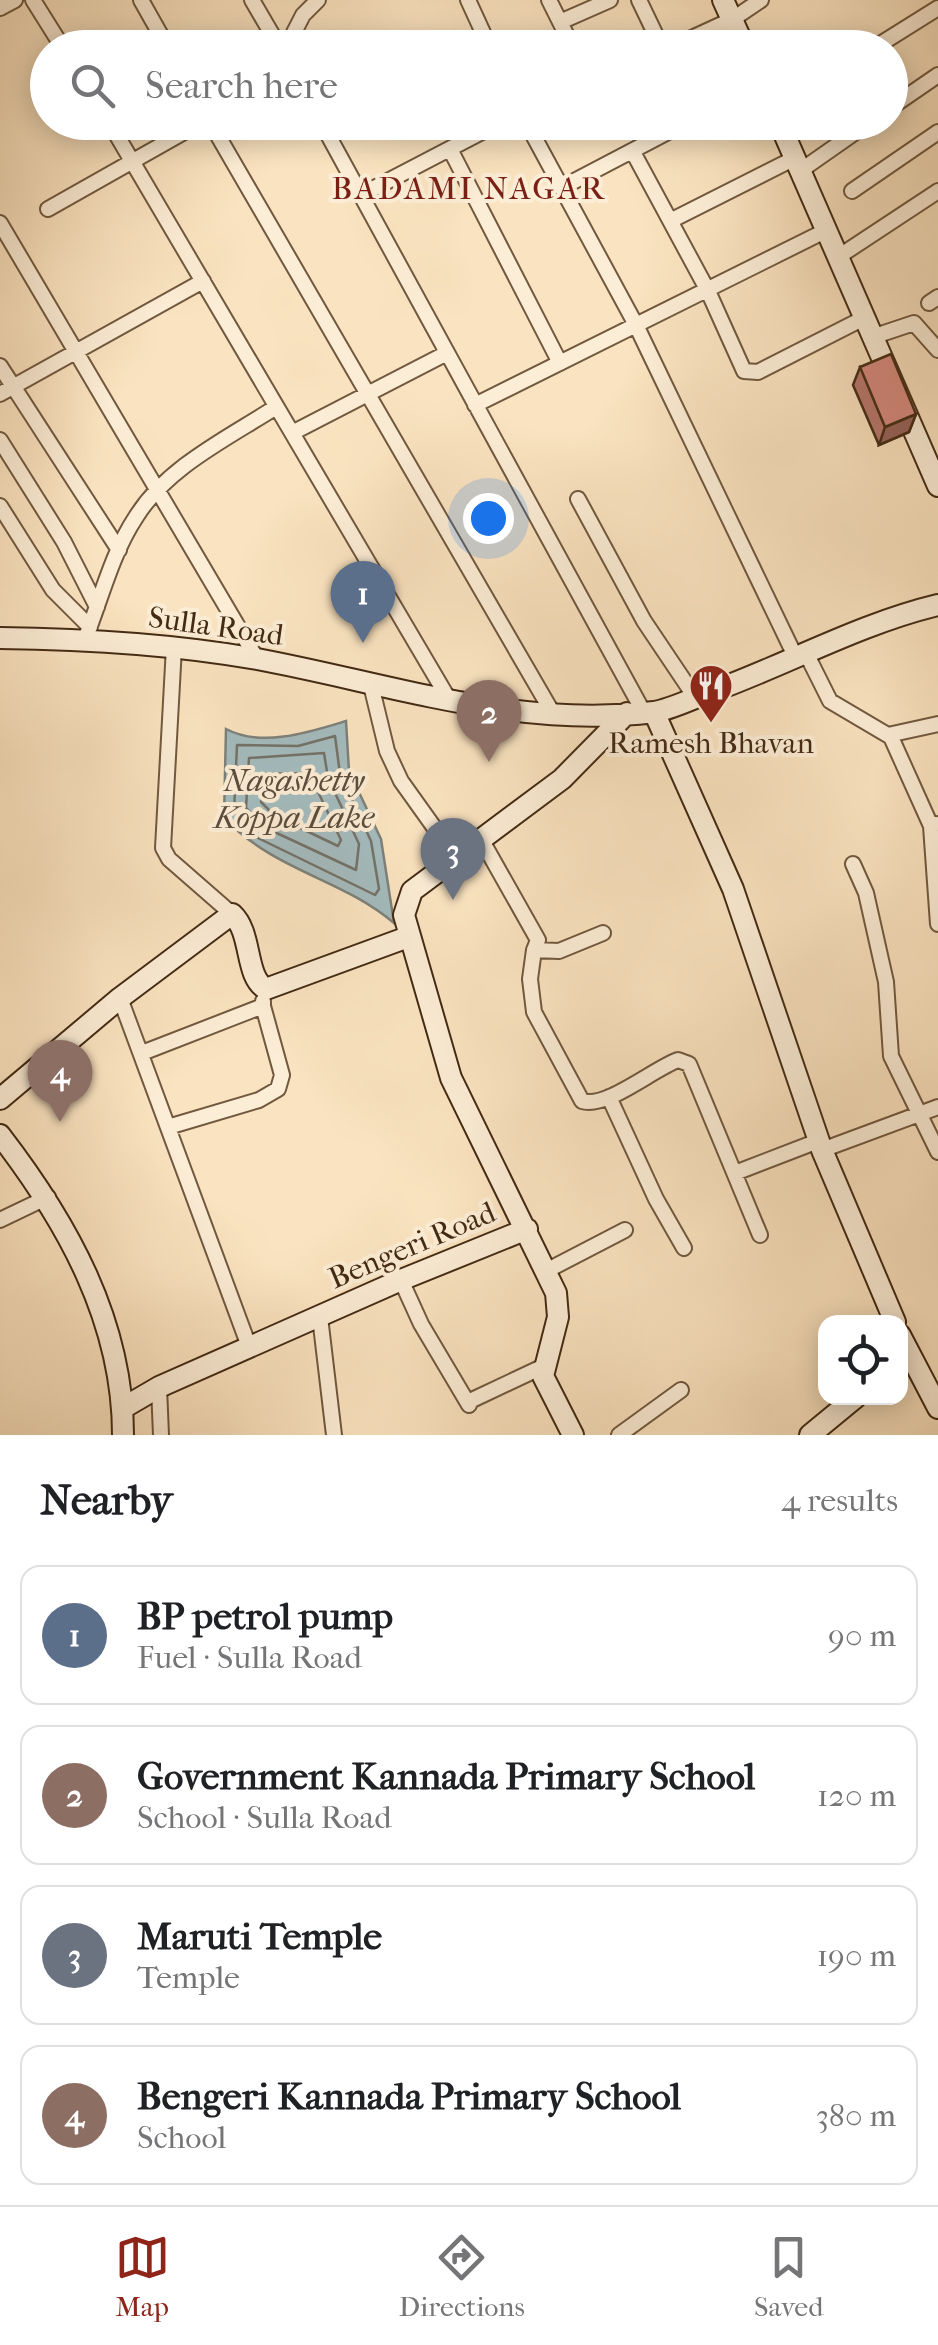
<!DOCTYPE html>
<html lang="en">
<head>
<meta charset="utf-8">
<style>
	:root { --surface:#fff; --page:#f6f6f6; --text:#202124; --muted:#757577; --line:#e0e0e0; --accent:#8f2418 }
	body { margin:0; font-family:"IM FELL French Canon",serif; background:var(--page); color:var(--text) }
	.controls { position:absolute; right:30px; bottom:30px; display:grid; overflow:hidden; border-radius:20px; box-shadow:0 5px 25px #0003 }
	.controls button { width:90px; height:90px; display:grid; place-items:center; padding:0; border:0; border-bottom:2px solid var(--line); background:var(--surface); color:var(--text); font:50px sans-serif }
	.you { position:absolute; left:488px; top:518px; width:35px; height:35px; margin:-25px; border:8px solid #fff; border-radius:50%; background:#1a73e8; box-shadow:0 0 0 15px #1a73e833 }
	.badge { display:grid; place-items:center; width:65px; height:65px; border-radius:50%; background:var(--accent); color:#fff; font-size:32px; font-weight:700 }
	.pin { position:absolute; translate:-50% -82px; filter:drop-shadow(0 2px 5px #0008) }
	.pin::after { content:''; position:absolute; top:52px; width:35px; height:30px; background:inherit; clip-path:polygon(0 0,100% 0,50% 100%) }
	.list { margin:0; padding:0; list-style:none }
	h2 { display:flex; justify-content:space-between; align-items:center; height:130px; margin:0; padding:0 40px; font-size:42px }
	h2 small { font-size:32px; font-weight:400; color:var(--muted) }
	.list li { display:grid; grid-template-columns:65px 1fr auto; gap:30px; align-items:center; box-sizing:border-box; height:140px; margin:0 20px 20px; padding:0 20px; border:2px solid var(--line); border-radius:20px }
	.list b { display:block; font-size:38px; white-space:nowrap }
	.list p { margin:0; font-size:32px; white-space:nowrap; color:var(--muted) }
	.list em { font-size:32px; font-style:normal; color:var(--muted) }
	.icon { flex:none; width:55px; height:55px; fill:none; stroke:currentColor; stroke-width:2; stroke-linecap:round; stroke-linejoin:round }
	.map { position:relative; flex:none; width:938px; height:1435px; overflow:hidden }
	.search { position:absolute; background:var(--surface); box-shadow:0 5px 25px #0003; left:30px; right:30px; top:30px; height:110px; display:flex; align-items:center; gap:25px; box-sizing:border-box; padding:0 35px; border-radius:55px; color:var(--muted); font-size:38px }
	.sheet { height:770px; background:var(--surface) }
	nav { display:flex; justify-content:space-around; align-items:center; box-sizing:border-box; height:140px; border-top:2px solid var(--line); background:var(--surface); font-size:28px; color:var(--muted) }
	nav a { display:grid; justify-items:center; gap:5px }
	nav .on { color:var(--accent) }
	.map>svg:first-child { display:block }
	.water { fill:#a4bbbe; stroke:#7d817a; stroke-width:2.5 }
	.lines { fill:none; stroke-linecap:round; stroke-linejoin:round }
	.shore { stroke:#747268; stroke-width:2.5 }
	.street-casing { stroke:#71583e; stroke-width:18 }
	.secondary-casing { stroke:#432a13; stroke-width:24 }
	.street { stroke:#fcedd6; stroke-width:14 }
	.secondary { stroke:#fcedd6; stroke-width:20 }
	.wall { fill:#b7766c; stroke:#432a13; stroke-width:2.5 }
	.shaded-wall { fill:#956058; stroke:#432a13; stroke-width:2.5 }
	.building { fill:#d5897e; stroke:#432a13; stroke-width:2.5 }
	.labels { text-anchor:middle; stroke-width:8; stroke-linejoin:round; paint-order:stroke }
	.street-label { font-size:30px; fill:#432a13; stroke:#fcedd6 }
	.poi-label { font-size:30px; fill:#432a13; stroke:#fcedd6 }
	.neighbourhood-label { font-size:32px; letter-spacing:2.5px; fill:#7a1f14; stroke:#fcedd6 }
	.water-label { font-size:32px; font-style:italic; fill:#5b4e3e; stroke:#fcedd6 }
</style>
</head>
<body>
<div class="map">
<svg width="938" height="1435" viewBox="0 0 938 1435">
	<rect width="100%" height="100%" fill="#fae3c0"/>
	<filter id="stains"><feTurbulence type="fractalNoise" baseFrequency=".002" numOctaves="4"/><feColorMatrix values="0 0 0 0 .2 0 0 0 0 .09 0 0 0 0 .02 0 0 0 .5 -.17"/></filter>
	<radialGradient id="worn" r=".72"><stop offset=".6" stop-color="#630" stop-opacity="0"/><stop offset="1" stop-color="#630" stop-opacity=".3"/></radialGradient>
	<path class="water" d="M346 721 349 771 381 839 394 923C339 877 278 873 224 818L226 729C262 748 310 732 346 721Z"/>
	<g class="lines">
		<path class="shore" d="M335 736 340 774 371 841 379 889 375 895 258 838 234 812 237 745 298 746Z
			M324 753 328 778 359 844 356 870 266 828 246 808 249 758Z
			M309 773 341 840 338 846 275 816 261 802 264 774Z"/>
		<defs>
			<path id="street" d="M33 0 63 48
				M141 0 168 48
				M252 0 280 48
				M468 0 490 48
				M549 0 573 48
				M639 0 662 48
				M0 8 15 0
				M560 22 610 0
				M286 48 303 15 318 0
				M670 48 733 19 761 0
				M874 48 938 8
				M890 108 938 75
				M109 122 451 703
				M210 122 555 717
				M321 122 643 711
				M526 122 636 325 796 658
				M450 149 560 363
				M633 152 708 291 744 371 758 372 866 317
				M800 171 870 122
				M563 187 687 122
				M852 191 938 132
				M361 195 501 122
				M48 209 202 122
				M672 220 795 158
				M0 223 257 659
				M838 257 938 191
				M929 303 938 297
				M875 336 914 323 938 350
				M0 366 119 550
				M0 394 203 281
				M475 405 827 230
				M292 433 447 353
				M0 440 64 542 97 607
				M578 499 644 621 695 697
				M0 506 53 590 90 627
				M85 639C101 599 112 553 136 517 167 467 228 438 276 407
				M174 647 163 848 169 859 232 914
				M806 653 830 701 891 737 931 826
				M371 685 387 751 401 781 456 858
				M888 735 938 724
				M936 824 931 826 938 924
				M481 839 538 940 534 950 559 951 603 933
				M853 864 866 893 886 982 891 1056 938 1152
				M534 950 530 979 534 1012 582 1101C606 1109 653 1069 678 1060L689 1064 760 1235
				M120 998 250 1349
				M142 1053 263 1006V1001
				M609 1097 656 1199 684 1248
				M168 1127 259 1100 278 1089 282 1075 263 1006
				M822 1150 938 1107
				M735 1173 818 1141
				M0 1220 48 1197
				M546 1271 625 1230
				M401 1280 421 1324 469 1405
				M320 1317 334 1435
				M159 1387 161 1435
				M472 1400 542 1367
				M619 1435 681 1390"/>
			<path id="secondary" d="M723 0 745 48
				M779 122 938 486
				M0 638C86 639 172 644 257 659 391 684 517 729 654 712 672 709 693 698 711 692 788 664 859 624 938 605
				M654 712 733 889 822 1150 895 1322
				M0 1099 120 998 232 914C253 933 244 976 266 989L408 937
				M0 1135C67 1222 123 1321 123 1435
				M900 1335 938 1408
				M123 1408 159 1387 401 1280 527 1229
				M573 1435 543 1376 558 1317 556 1293 451 1078 404 915 412 891 562 779 627 713
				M810 1435 855 1398"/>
		</defs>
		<use href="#street" class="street-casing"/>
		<use href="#secondary" class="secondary-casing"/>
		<use href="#street" class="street"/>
		<use href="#secondary" class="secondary"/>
	</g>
	<path class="wall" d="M860 367 916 414 909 432 879 445 853 385Z"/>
	<path class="shaded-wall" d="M916 414 909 432 879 445 885 427Z"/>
	<path class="building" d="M891 354 916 414 885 427 860 367Z"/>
	<defs>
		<symbol id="restaurant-pin" viewBox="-11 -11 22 30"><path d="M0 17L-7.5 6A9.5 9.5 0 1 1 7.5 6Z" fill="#8f2418" stroke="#fcedd6"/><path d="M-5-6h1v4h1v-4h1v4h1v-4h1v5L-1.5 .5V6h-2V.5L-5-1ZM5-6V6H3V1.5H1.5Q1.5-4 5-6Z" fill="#fff"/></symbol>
	</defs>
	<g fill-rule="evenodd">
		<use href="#restaurant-pin" x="686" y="661" width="50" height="68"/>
	</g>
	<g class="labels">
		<g class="street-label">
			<text transform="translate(216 626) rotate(8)" y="10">Sulla Road</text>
			<text transform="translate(412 1245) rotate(-23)" y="10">Bengeri Road</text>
		</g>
		<g class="poi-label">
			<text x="711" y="753">Ramesh Bhavan</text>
		</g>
		<g class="neighbourhood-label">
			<text x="469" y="199">BADAMI NAGAR</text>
		</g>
		<g class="water-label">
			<text x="294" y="791">Nagashetty<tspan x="294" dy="37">Koppa Lake</tspan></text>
		</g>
	</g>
	<rect width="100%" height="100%" filter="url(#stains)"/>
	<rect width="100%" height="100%" fill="url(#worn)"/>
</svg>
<div class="controls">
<button><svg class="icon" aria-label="locate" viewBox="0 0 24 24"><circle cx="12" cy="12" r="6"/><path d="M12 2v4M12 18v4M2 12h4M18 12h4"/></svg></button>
</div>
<div class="you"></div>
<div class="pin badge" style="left:363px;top:643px;background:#5c6f8a">1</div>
<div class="pin badge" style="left:489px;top:762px;background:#8d6e63">2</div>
<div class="pin badge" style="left:453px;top:900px;background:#6b7280">3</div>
<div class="pin badge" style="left:60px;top:1122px;background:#8d6e63">4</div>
<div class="search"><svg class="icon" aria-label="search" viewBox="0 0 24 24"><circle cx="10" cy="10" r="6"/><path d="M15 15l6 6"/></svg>Search here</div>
</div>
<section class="sheet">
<h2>Nearby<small>4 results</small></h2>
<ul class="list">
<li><span class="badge" style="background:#5c6f8a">1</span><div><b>BP petrol pump</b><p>Fuel · Sulla Road</p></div><em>90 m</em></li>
<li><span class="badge" style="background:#8d6e63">2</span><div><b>Government Kannada Primary School</b><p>School · Sulla Road</p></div><em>120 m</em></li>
<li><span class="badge" style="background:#6b7280">3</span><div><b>Maruti Temple</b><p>Temple</p></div><em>190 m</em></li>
<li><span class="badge" style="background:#8d6e63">4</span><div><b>Bengeri Kannada Primary School</b><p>School</p></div><em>380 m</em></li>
</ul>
</section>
<nav>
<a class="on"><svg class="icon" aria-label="map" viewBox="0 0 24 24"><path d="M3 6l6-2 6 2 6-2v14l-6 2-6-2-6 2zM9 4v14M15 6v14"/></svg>Map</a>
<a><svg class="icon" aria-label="directions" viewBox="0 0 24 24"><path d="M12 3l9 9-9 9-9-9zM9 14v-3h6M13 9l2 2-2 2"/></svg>Directions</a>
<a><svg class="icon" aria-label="saved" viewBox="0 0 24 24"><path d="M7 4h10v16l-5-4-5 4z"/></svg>Saved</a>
</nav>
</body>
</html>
